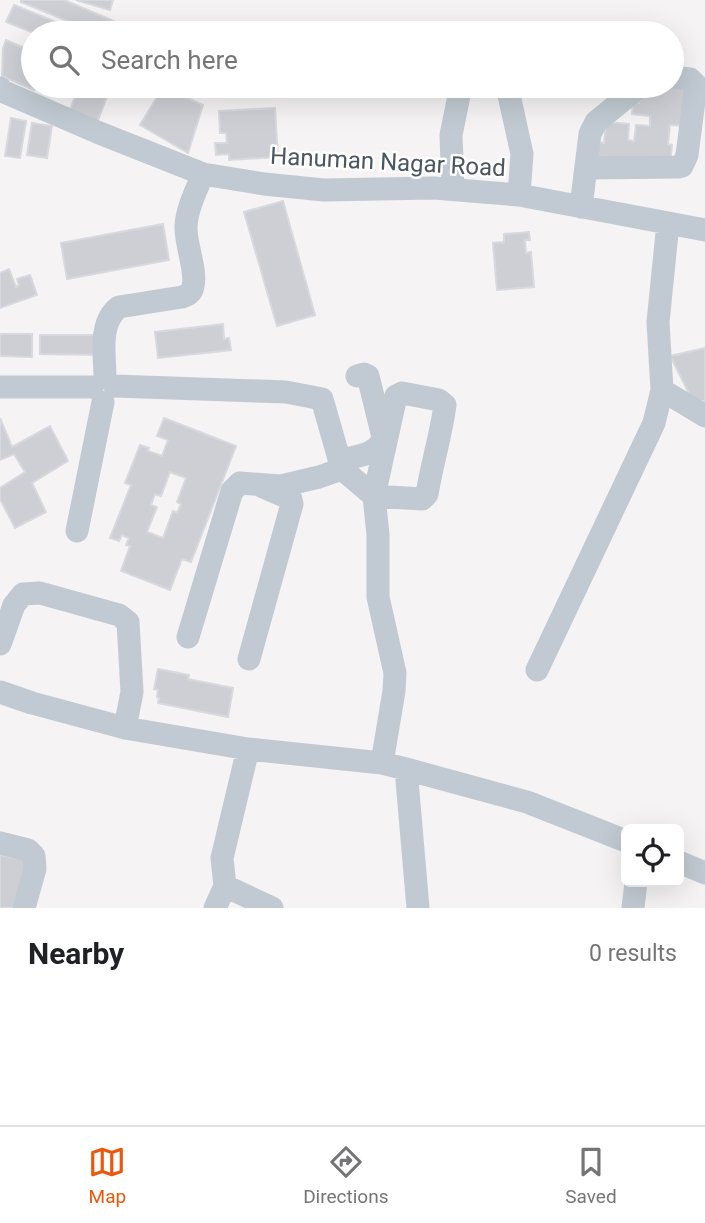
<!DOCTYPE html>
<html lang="en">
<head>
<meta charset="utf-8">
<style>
	:root { --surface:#fff; --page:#f2f2f2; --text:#202124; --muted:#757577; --line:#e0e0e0; --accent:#ea580c }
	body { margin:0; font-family:Roboto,sans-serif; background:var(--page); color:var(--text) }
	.controls { position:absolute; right:21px; bottom:21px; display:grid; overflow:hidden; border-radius:10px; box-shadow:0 7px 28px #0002 }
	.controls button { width:63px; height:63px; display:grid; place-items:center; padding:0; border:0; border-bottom:2px solid var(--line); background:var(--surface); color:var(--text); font:35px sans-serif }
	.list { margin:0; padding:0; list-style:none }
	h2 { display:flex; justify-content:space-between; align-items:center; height:91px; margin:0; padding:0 28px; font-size:30px }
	h2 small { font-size:23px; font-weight:400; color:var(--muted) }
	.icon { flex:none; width:38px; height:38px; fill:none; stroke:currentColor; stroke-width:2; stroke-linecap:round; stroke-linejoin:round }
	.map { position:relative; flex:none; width:705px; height:908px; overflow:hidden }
	.search { position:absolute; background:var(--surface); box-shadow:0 7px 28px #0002; left:21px; right:21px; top:21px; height:77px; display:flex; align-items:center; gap:18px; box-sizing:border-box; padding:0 24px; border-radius:38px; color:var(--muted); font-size:26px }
	.sheet { height:217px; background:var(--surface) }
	nav { display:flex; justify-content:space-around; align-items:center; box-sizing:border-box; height:98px; border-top:2px solid var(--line); background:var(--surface); font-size:19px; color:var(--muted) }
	nav a { display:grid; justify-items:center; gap:4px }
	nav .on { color:var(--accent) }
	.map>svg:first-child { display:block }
	.building { fill:#cdcfd5; stroke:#d7d9de; stroke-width:2; fill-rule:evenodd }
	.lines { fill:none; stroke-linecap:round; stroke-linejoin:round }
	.minor { stroke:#c1cad2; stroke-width:23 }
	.labels { text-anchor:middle; stroke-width:5; stroke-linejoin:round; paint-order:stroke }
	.street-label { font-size:24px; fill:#4a5661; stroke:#fff }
</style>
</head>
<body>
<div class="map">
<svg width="705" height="908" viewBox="0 0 705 908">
	<rect width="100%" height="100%" fill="#f5f3f3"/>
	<path class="building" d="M21 0H64L114 21 109 33H97L21 2Z
		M76 0H113L110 10Z
		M14 5 83 33H34L6 22Z
		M6 40 33 52V86H35L34 90 2 76 3 48Z
		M686 85 689 126 670 125 668 144 672 145 670 163 594 162 596 142 604 143 606 122 629 124 628 140 634 141 636 125 650 126V116L632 114 633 102 639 103 640 95H649L650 86Z
		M79 86H111L97 123 69 113Z
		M216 86H286V93L216 91Z
		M163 87 203 105 188 153 140 125Z
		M275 108 278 157 229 160V154L216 155 215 143H227L226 133H220L219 111Z
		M11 118 26 121 20 158 5 156Z
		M32 123 52 126 47 158 27 155Z
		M283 201 315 315 277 326 244 212Z
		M163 224 169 260 67 279 61 243Z
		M529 232 530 240H525L526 253 531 252 534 287 497 290 493 243 504 242V234Z
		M9 269 16 287 19 285 17 279 30 275 37 295 0 308V273Z
		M223 324 224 339 229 338 231 350 158 358 155 332Z
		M0 334H32V357L0 356Z
		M40 335H98V355L40 354Z
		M705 348V401H693L670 356Z
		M0 418 12 447 50 426 68 461 32 483 46 512 15 528 0 499V488L25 472 14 454 0 460Z
		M164 418 236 446 191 562 182 559 170 590 121 571 130 546 126 545 129 538 122 535 119 541 110 538 131 485 125 483 140 445 149 448 148 451 162 456 168 440 157 436ZM170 472 186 478 177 502 181 504 177 513 173 511 163 538 147 532 157 507 151 505 155 494 161 496Z
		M158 669 189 675 188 679 233 688 228 717 158 703 159 698 157 697 158 690 154 689Z
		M0 855 28 860 13 908H0Z"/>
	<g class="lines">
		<path class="minor" d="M507 86 522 154 519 195
			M0 88 2 91 97 132 203 174 264 184 324 190 434 188 519 195 705 230
			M586 168 678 167 682 166 687 155 696 85 690 79 672 77
			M453 189 451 135 461 86
			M581 207 590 134 596 122 640 86
			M105 378C105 355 98 323 119 307L182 297C188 295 192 293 193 286 197 271 185 243 186 226 187 208 196 191 203 174
			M115 386 286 392 322 399 342 469 374 496 422 499 427 494C432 464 441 435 445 405L439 400 402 393 396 396 374 496 378 535V597L395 673 394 691 382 763
			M0 387H92
			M662 390 705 416
			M339 460C355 457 379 455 383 437L368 376 364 374 357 376
			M77 531 103 402
			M188 637 232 491 240 483 281 486 319 477 342 469
			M0 644 14 605 23 594 40 593 119 615 128 622 132 692 125 728
			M249 659 292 504 291 499 263 487
			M537 670 654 423 662 390 658 322 668 223
			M0 692 32 703 125 728 248 749 382 763 406 769 527 802 626 841
			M406 769 418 908
			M0 843 28 850 34 856 35 869 24 908
			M679 862 705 873
			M225 886 272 908
			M215 908 225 886 222 858 248 749
			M633 908 636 882"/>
	</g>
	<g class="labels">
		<g class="street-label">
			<text transform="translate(388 162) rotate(3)" y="8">Hanuman Nagar Road</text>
		</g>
	</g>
</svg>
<div class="controls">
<button><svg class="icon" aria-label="locate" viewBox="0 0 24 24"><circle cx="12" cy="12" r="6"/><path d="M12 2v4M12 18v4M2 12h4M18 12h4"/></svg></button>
</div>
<div class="search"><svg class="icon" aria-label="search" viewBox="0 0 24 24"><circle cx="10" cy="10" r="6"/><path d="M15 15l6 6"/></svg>Search here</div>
</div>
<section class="sheet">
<h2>Nearby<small>0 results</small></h2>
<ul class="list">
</ul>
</section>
<nav>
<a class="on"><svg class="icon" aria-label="map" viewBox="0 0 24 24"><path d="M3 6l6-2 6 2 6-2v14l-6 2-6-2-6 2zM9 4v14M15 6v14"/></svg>Map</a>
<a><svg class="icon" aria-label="directions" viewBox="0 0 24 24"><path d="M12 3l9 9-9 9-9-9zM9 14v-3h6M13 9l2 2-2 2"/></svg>Directions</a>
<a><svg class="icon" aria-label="saved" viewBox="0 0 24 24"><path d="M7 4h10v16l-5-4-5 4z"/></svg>Saved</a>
</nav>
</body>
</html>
